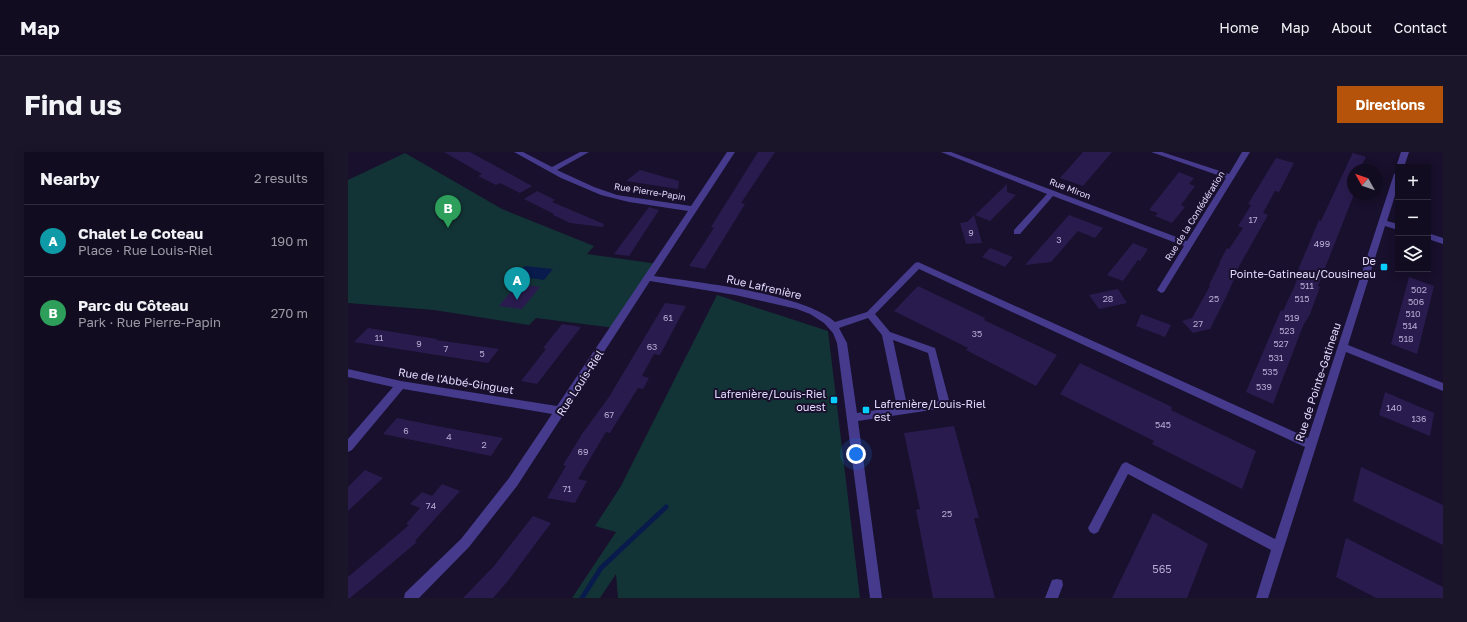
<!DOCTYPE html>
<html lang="en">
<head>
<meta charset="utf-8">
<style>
	:root { --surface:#120c21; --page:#1b152a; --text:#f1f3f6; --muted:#9c9ba5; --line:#312c3f; --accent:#b45309 }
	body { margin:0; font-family:"Golos Text",sans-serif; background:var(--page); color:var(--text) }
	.controls { position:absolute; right:12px; top:12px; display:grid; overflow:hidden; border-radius:0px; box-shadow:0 2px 10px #0003 }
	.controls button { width:36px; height:36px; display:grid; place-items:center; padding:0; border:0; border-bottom:1px solid var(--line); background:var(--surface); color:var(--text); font:20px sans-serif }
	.compass { position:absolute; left:999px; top:12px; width:36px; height:36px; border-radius:50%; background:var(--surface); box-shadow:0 2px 10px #0003; rotate:310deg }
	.you { position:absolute; left:508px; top:302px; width:14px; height:14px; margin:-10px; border:3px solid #fff; border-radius:50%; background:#1a73e8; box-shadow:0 0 0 6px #1a73e833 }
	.badge { display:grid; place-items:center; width:26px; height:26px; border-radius:50%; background:var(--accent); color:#fff; font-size:13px; font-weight:700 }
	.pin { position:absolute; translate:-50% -33px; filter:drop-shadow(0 1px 2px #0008) }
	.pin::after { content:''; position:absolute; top:21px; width:14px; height:12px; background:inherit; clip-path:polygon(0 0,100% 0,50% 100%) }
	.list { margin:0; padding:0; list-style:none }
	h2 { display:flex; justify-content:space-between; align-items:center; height:52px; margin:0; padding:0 16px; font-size:17px }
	h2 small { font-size:13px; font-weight:400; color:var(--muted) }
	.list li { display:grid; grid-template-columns:26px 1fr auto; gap:12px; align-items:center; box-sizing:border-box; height:72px; padding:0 16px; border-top:1px solid var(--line) }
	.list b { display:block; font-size:15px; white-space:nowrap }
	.list p { margin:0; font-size:13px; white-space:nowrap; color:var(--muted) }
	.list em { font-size:13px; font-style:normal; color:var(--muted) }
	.icon { flex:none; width:22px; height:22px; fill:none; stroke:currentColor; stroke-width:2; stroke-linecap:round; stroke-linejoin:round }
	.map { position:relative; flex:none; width:1095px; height:446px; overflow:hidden; border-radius:0px }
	header { display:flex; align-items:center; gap:24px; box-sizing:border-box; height:56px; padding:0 20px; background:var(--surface); border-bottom:1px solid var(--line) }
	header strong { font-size:19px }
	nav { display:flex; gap:22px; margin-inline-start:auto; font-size:14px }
	.intro { display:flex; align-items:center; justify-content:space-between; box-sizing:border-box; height:96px; padding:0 24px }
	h1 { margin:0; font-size:28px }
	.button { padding:10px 18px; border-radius:0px; background:var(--accent); color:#fff; font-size:14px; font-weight:700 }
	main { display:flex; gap:24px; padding:0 24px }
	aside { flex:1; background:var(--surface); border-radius:0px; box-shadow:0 2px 10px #0003 }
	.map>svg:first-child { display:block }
	.green { fill:#133436 }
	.water { fill:#091b4c }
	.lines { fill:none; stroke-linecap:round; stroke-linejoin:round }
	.stream { stroke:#091b4c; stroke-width:5 }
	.building { fill:#2a1b4e }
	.minor { fill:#453a8c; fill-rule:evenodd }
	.poi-dot { fill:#07ceff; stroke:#18102c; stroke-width:1.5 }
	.labels { text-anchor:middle; stroke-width:4; stroke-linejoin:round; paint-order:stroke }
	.far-street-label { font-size:9px; fill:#e3dbff; stroke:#18102c }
	.number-label { font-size:9px; fill:#b5abd3 }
	.poi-label { font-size:11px; fill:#e3dbff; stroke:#18102c; text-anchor:end }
	.street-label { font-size:11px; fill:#e3dbff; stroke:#18102c }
	.near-number-label { font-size:11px; fill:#b5abd3 }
</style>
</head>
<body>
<header>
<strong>Map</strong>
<nav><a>Home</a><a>Map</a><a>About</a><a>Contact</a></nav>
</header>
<div class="intro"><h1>Find us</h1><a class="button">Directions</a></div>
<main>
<aside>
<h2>Nearby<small>2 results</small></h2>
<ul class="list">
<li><span class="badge" style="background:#0f9aa8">A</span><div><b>Chalet Le Coteau</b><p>Place · Rue Louis-Riel</p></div><em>190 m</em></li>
<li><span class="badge" style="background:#2e9e5b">B</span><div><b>Parc du Côteau</b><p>Park · Rue Pierre-Papin</p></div><em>270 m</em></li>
</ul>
</aside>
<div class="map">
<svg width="1095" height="446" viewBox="0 0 1095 446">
	<rect width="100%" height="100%" fill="#18102c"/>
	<path class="green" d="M57 1 154 57 246 94 239 102 310 112 267 176 188 166 181 173 86 158 0 151V28Z
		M369 143 480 179 512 446H270L268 422 252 446H224L268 380 247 374 273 334Z"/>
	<path class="water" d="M177 114 205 117 196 128 168 124Z"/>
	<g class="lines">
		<path class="stream" d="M234 446 253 416 318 355"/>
	</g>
	<path class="building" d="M96 0H122L184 34 172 41 152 31 148 33 130 24 134 22Z
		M410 0H427L393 51 397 52 357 117 341 114 366 76 363 75Z
		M735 0H764L735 34 712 26Z
		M1005 0V1L1018 5 1011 18H1005V45L970 134 972 135 962 162 955 174 925 252 898 240 933 158 935 159 947 133 952 118H950L971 68 973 69Z
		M928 6 946 11 931 40 927 39 915 61 920 63 885 125H887L879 143 862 177 845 181 834 169 844 166 862 134 861 133 872 111H871L879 96 881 97 895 76 890 74 903 53 900 52Z
		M292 18 331 29 330 37 278 29Z
		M831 20 846 26 841 32 847 34 833 53 837 55 824 71 807 64 810 61 801 58Z
		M659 32V40L668 43 642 69 627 63Z
		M189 39 207 48 204 50 256 72 255 75 222 71 205 63 206 62 176 47Z
		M301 55 311 58 281 104 266 102Z
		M626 63 634 91 618 92 612 71 619 70Z
		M721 63 755 76 747 86 730 79 703 110 677 113Z
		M785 91 800 97 792 109 790 108 775 129 759 123Z
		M642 96 665 105 657 115 634 105Z
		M1061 125 1086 134 1069 202 1043 192Z
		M169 132 192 135 174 157 151 154Z
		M570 134 637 166 636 168 709 203 688 234 618 198 620 196 546 159Z
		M770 137 779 151 751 157 741 143Z
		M317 151 338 154 312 203 306 202 294 224 301 226 295 237 290 236 262 281 258 280 230 327 239 329 227 351 199 346 218 314 215 313 234 282 261 245Z
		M793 162 823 173 817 185 788 174Z
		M214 172 233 175 189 232 173 229 198 197 195 196Z
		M20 176 89 187 88 188 151 197 140 211 6 190Z
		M732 211 824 255 823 258 908 299 894 337 804 292 806 289 712 242Z
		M1037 240 1086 261 1082 284 1031 263Z
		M49 266 94 275 155 286 143 304 35 282Z
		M606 274 631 366H626L647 446H585L568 358 572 357 556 281Z
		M1013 315 1095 353V393L1005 349Z
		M17 318 35 326 0 359V335Z
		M94 332 112 339 67 389 69 390 19 432 2 446H0V425L61 373 58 372 72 356 62 352 74 340 84 344Z
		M805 361 860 392 839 446H764Z
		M185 364 203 371 159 430 145 446H115L146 414Z
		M998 386 1095 435V446H1028L988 425Z"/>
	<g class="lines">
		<path class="minor" d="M166 0H175L204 15 232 0H241L209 18 246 35 269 43 343 54 379 0H387L306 124C348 130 458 142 487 170L519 160 567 111 570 110 960 286 1046 22 1050 20V34L1039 69 1050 72V78L1037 74 1000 193 1095 231V239L998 200 920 446H908L923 398 780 322 750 380 746 382 742 380 740 376 774 312 778 310 927 387 957 295 571 117 527 162 542 180 587 196 602 252 601 255 597 256 510 269 534 446H522L489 191 485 181 476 171 462 162 449 157 387 143 302 129 169 334 121 395 71 446H56L57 441 113 387 161 326 204 262 55 237 4 298 0 300V287L45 235 0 225V217L53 229 209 254 340 59 281 50 253 43 213 26ZM520 166 534 183 549 255 509 261 499 191 491 176ZM545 188 580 201 591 249 559 253Z
			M593 0H603L839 89 878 26 803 0H814L881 22 894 0H902L816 140 813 141 809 138 836 94 705 44 672 82H666V78L699 42Z
			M1053 0H1061L1056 15H1050V17L1048 15Z
			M1080 81 1095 86V92L1080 87Z
			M709 427 714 428 715 433 710 446H697L704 428Z"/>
	</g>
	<g class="poi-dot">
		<rect x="1032" y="111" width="8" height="8" rx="2"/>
		<rect x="482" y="244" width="8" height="8" rx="2"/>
		<rect x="514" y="254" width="8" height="8" rx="2"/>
	</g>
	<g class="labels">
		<g class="far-street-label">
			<text transform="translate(722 37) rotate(21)" y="3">Rue Miron</text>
			<text transform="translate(302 40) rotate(9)" y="3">Rue Pierre-Papin</text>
			<text transform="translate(847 64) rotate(-58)" y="3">Rue de la Confédération</text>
		</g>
		<g class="number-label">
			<text x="905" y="71">17</text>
			<text x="623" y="84">9</text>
			<text x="711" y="91">3</text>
			<text x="974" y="95">499</text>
			<text x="959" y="137">511</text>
			<text x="1071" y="141">502</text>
			<text x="760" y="150">28</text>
			<text x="866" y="150">25</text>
			<text x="954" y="150">515</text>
			<text x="1068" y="153">506</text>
			<text x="1065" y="165">510</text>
			<text x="320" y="169">61</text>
			<text x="944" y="169">519</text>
			<text x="850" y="175">27</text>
			<text x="1062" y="177">514</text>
			<text x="939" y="182">523</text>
			<text x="629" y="185">35</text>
			<text x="31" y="189">11</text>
			<text x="1058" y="190">518</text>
			<text x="71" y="195">9</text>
			<text x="933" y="195">527</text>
			<text x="304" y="198">63</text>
			<text x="98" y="200">7</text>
			<text x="134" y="205">5</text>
			<text x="928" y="209">531</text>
			<text x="922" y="223">535</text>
			<text x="916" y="238">539</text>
			<text x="1046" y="259">140</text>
			<text x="261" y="266">67</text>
			<text x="1071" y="270">136</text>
			<text x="815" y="276">545</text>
			<text x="58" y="282">6</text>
			<text x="101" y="288">4</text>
			<text x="136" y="296">2</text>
			<text x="235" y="303">69</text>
			<text x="219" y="340">71</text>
			<text x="83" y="357">74</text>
			<text x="599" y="365">25</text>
		</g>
		<g class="poi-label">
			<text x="1028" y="113">De<tspan x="1028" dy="13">Pointe-Gatineau/Cousineau</tspan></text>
			<text x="478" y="246">Lafrenière/Louis-Riel<tspan x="478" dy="13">ouest</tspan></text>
			<text x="526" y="256" text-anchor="start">Lafrenière/Louis-Riel<tspan x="526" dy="13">est</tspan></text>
		</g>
		<g class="street-label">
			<text transform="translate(416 135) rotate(13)" y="4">Rue Lafrenière</text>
			<text transform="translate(108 229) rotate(9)" y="4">Rue de l'Abbé-Ginguet</text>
			<text transform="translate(970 230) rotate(-72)" y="4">Rue de Pointe-Gatineau</text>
			<text transform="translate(232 231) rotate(-57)" y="4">Rue Louis-Riel</text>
		</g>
		<g class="near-number-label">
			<text x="814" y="421">565</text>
		</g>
	</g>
</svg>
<div class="controls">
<button>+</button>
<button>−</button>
<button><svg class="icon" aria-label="layers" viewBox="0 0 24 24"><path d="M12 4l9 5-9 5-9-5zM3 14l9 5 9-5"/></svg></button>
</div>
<svg class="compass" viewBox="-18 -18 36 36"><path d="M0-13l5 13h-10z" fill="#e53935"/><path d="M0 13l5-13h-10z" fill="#9c9ba5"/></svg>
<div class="you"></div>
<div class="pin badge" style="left:169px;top:148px;background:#0f9aa8">A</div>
<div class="pin badge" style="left:100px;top:76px;background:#2e9e5b">B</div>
</div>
</main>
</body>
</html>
